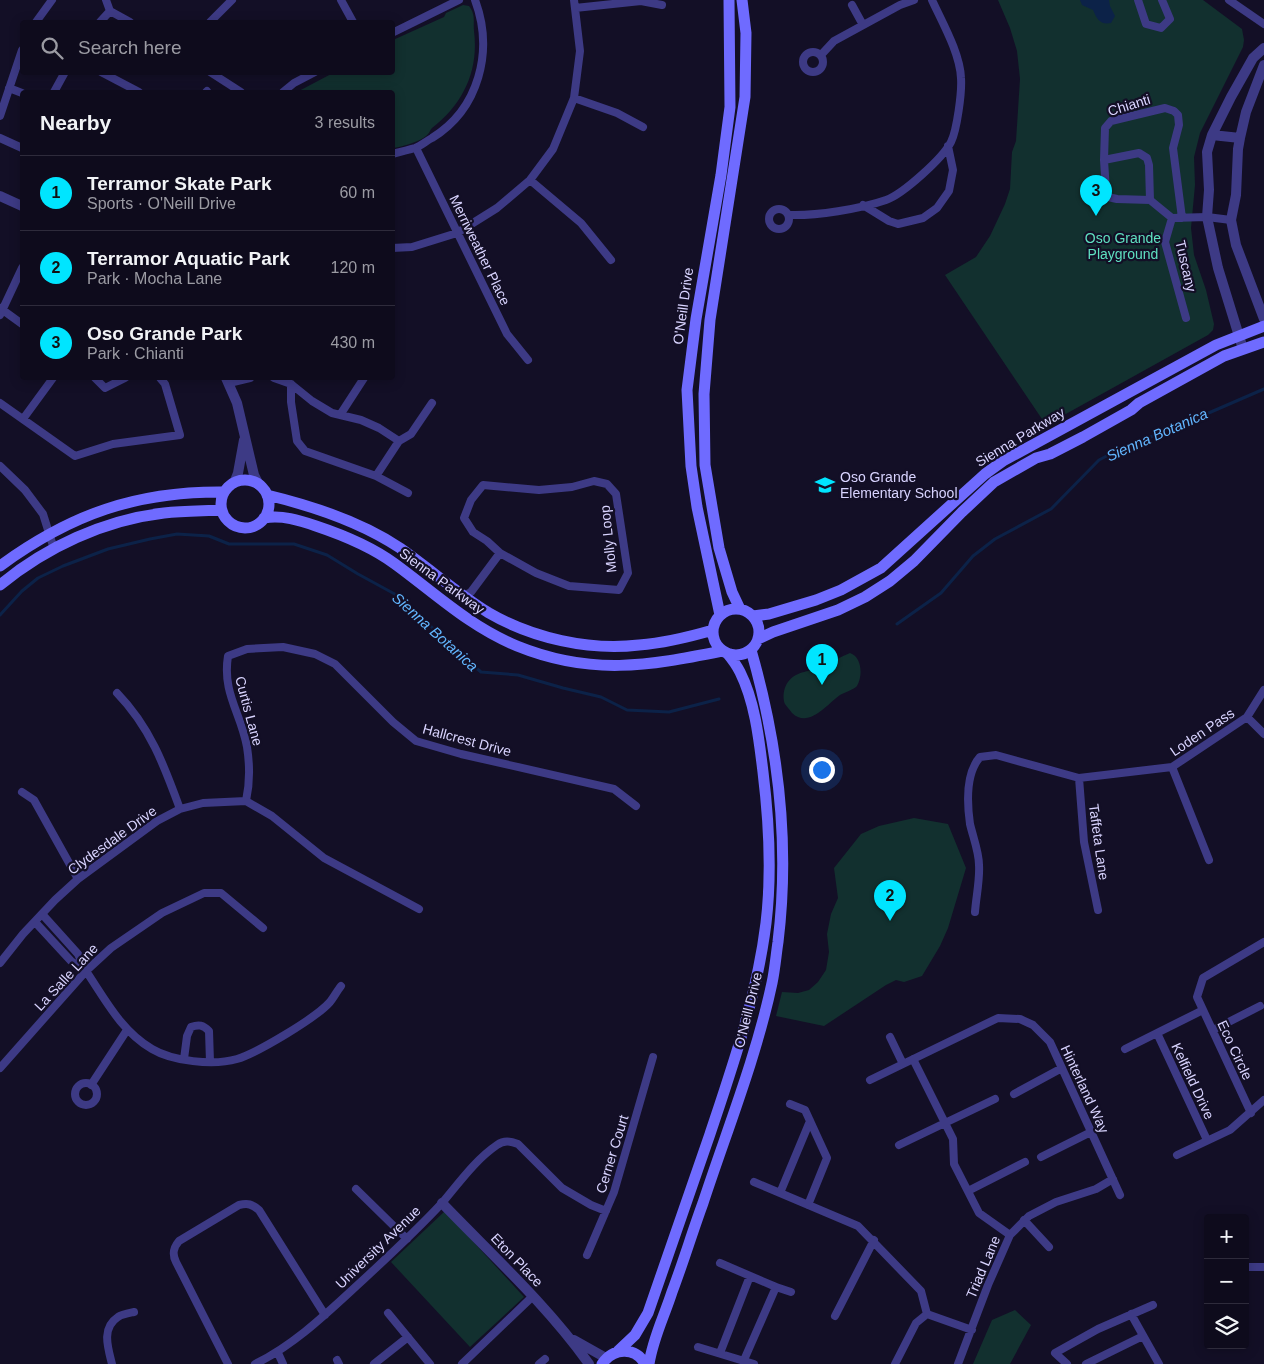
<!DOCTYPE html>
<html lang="en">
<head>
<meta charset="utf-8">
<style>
	:root { --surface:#0e0b1c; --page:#1c1929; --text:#f1f3f6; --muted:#9b9ba3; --line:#2e2b3b; --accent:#00e5ff }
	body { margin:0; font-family:Helvetica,sans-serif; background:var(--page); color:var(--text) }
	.controls { position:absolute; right:15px; bottom:15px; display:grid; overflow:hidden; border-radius:5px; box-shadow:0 2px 12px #0003 }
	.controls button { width:45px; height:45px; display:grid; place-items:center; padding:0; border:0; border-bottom:1px solid var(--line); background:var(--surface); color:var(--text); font:25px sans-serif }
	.you { position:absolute; left:821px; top:769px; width:18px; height:18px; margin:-12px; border:4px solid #fff; border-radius:50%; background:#1a73e8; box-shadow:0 0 0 8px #1a73e833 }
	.badge { display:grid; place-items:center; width:32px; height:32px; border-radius:50%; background:var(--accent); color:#111; font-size:16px; font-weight:700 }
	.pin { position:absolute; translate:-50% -41px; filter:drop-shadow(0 1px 2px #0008) }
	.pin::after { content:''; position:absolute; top:26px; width:18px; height:15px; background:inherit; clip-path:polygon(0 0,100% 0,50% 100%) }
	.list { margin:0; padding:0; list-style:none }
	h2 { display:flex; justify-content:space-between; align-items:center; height:65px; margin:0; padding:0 20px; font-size:21px }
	h2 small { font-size:16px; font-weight:400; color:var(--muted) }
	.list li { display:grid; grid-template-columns:32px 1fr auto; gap:15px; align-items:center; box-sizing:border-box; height:75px; padding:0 20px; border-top:1px solid var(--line) }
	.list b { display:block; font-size:19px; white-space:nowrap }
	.list p { margin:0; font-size:16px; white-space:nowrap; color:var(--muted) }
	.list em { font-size:16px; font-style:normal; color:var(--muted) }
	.icon { flex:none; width:28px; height:28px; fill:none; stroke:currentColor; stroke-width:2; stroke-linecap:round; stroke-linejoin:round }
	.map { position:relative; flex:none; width:1264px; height:1364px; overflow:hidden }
	.search { position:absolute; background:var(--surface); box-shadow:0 2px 12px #0003; left:20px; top:20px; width:375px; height:55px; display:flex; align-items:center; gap:12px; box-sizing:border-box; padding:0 18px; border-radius:5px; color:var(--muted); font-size:19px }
	.panel { position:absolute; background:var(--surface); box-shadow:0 2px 12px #0003; left:20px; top:90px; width:375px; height:290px; border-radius:5px }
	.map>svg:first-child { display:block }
	.green { fill:#12302f }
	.water { fill:#0c2248 }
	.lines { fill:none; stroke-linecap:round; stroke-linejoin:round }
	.stream { stroke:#0c2248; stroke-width:3 }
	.minor { stroke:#3d3a85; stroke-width:8 }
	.tertiary { stroke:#3d3a85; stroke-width:10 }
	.secondary { stroke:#6f6bff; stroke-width:11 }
	.labels { text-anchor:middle; stroke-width:4.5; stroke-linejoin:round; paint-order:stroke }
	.street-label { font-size:14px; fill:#d9d4ff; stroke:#130f26 }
	.park-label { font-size:14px; fill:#5fe0c0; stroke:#130f26 }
	.poi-label { font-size:14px; fill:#d9d4ff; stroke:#130f26; text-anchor:start }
	.water-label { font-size:15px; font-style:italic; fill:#62b6ff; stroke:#130f26 }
</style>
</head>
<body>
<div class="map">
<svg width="1264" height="1364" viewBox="0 0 1264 1364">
	<rect width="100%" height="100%" fill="#130f26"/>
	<path class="green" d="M998 0H1203L1242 29 1244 40 1243 47 1200 133 1194 157 1195 185 1191 228 1194 255 1206 290 1214 324 1213 330 1208 335 1046 425 945 275 976 257 990 236 1005 204 1010 189 1012 152 1016 141 1020 79 1017 51 1010 28Z
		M463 5 469 6C476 15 473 21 474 31 479 71 463 104 432 128 430 130 430 132 428 134 423 141 401 147 393 148L392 92H297L333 73 392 72 393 40 444 17 446 13Z
		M850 653C862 657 863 676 857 686 853 690 845 692 840 695 827 704 809 729 792 713 790 710 787 707 785 704 782 698 784 687 788 682 797 670 811 672 822 667 831 662 840 657 850 653Z
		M914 818 948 824 966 868 948 928 940 946 922 976 904 982 896 980 886 985 824 1026 776 1016 782 992 798 993 809 990 818 982 826 970 829 952 827 934 831 914 838 898 834 868 861 834 879 826Z
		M445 1211 524 1297 470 1347 391 1262Z
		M1015 1310 1031 1325 1010 1364H973L992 1320Z"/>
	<path class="water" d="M1080 0H1109L1110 6 1115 16 1111 23C1100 25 1097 19 1093 10L1082 5Z"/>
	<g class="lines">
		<path class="stream" d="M0 615 22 591 38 578 63 566 108 549 150 539 177 534 209 536 229 544H294L327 555 358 574 402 598 453 648 481 672 518 675 563 688 601 697 627 710 669 712 719 699
			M897 624 941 593 973 556 995 539 1051 509 1099 460 1124 447 1174 428 1264 389"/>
		<path class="minor" d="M106 0 110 11
			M341 0 353 22
			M1138 0 1146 24 1161 28 1170 19 1162 0
			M1229 0 1264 24
			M852 5 863 25
			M575 8 641 1 662 5
			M110 11 130 22
			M36 22 52 0
			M100 22 110 11
			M210 22 232 0
			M392 33 459 0
			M803 62a10 10 0 1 1 20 0a10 10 0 1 1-20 0Z
			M821 55 834 41 900 5 914 0
			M101 72 139 92
			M210 72 241 92
			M9 88 22 93
			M54 92 65 72
			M206 92 207 91
			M283 92 294 83 315 72
			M574 98 617 113 643 127
			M0 116 22 50
			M0 138 22 148
			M416 148 507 334 528 360
			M392 154C400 152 408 150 415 148 421 146 426 141 432 138 479 109 494 51 475 0
			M1104 160 1105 128 1111 121 1165 108 1174 111 1178 115 1179 125 1173 148 1182 218
			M530 180 581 223 611 260
			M1150 200 1149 165 1147 158 1139 153 1104 160 1106 191 1108 197 1117 199 1150 200 1172 218 1207 217 1231 220
			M863 205 889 221 898 224 923 218 937 208 949 191 953 170 948 146
			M769 219a10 10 0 1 1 20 0a10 10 0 1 1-20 0Z
			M789 215C816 216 860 209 886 200 903 194 943 158 951 142 957 130 962 92 961 78 960 53 942 22 932 0
			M1172 218 1165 242 1186 318
			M392 248 412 247 457 233 497 208 530 180 553 149 574 98 580 51 574 0
			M0 308 22 324
			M0 315 22 268
			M95 378 105 388 125 378
			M274 378 291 384 312 401 332 413 361 420 379 428 399 441
			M229 383 250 378
			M291 384V402L297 441 305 451 376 476 408 493
			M0 403 75 456 113 444 180 435 165 384 160 378
			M340 415 364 378
			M23 419 53 378
			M0 466 25 490 43 514 54 549
			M376 476 399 441 411 434 432 403
			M464 596 471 592 500 553 536 573 569 586 619 590 628 573 616 494 607 484 594 481 572 487 539 490 483 485 471 500 464 518 473 532 487 541 500 553
			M117 693C150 727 164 765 180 809
			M1247 717 1264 734
			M1172 767 1209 860
			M1079 778 1084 842 1098 910
			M22 792 34 800 78 879
			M246 801C250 783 250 766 247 747 241 713 222 693 228 656L247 649 283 647 315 654 335 664 393 722 416 741 461 754 614 789 636 806
			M975 912C976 897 980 880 979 865 979 852 973 837 970 824 967 803 966 773 980 757L996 755 1079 778 1172 767 1247 717 1264 690
			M35 922 71 961 86 971 78 954 42 914
			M0 963 23 934 55 900 78 879 157 821 180 809 203 803 246 801 272 816 324 858 419 909
			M86 971C105 999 121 1031 152 1049 172 1061 213 1066 237 1059 257 1053 316 1018 330 1002 334 997 337 991 341 986
			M1213 1030 1260 1006
			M1157 1033 1207 1140
			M890 1037 903 1064
			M1125 1049 1203 1010
			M184 1059 187 1036 191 1027C199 1024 203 1025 209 1031L210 1062
			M913 1059 953 1139 954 1164 979 1213 1010 1235
			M0 1068 86 971 111 948 162 913 204 893H221L263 928
			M870 1080 998 1018 1020 1019 1033 1025 1050 1042 1120 1195
			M75 1094a11 11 0 1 1 22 0a11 11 0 1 1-22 0Z
			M91 1085 127 1030
			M1014 1094 1062 1068
			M790 1104 805 1110 827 1158 808 1205
			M1251 1113 1197 997 1203 978 1264 942
			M899 1145 995 1099
			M1177 1155 1230 1130 1264 1100
			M1041 1157 1091 1132
			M754 1182 858 1226 921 1291 927 1314
			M356 1189 407 1239
			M968 1191 1025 1162
			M780 1193 810 1121
			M1024 1220 1049 1247
			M587 1255 614 1192 653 1057
			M720 1263 776 1287 791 1292
			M1245 1267H1264
			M388 1313 430 1364
			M927 1314 972 1330
			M1131 1314 1159 1364
			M835 1316 874 1240
			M698 1347 754 1364
			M278 1353 283 1364
			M720 1353 750 1276
			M337 1360 339 1364
			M744 1360 776 1287
			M112 1364C108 1348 101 1328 118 1317 122 1314 129 1313 134 1312
			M228 1364 176 1262C172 1254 173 1248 179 1241L239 1205C248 1203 252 1204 259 1210L325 1315
			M255 1364C296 1344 329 1311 363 1280 390 1255 417 1230 442 1203 459 1183 475 1160 497 1145 504 1140 510 1141 518 1144L562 1188 591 1205 606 1211
			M374 1364 408 1337
			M462 1364 533 1296
			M539 1364 545 1359
			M895 1364 916 1323 927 1314
			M958 1364 988 1285 1010 1235 1029 1216 1056 1202 1096 1189 1113 1179
			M1067 1364 1055 1353 1098 1329 1153 1305
			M1086 1364 1143 1336"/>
		<path class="tertiary" d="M1264 65 1246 112 1240 138 1238 149 1236 195 1231 220 1236 245 1264 319
			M1212 135 1240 138
			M0 196 22 206
			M1243 349 1218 268 1207 217 1209 190 1207 152 1212 135 1231 97 1253 58 1264 48
			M226 378 237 403 254 475 259 485
			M234 483 238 473 244 440
			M442 1203C492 1255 547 1305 589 1364
			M574 1340 606 1358"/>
		<path class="secondary" d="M221 504a24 24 0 1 1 48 0a24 24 0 1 1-48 0Z
			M267 495C313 506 361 522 400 548 430 569 458 594 489 613 532 638 589 651 639 645 664 643 689 637 713 630
			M264 518C282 515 299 520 316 526 343 535 372 547 395 564 436 594 469 626 517 646 591 676 648 666 722 651
			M0 566C71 514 137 491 224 492
			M0 585C46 547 104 520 164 513 183 511 203 511 222 510
			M713 632a23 23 0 1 1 46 0a23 23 0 1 1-46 0Z
			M740 609 732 592 719 548 705 465 704 394 710 320 745 97 746 33 742 0
			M720 615 697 507 691 466 687 390 696 319 721 175 730 107 729 0
			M753 616 769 614 816 600 841 590 881 568 985 474 1003 461 1216 345 1264 326
			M758 639 773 632 838 610 865 597 890 581 914 561 962 512 994 482 1036 458 1050 454 1083 437 1131 410 1139 403 1224 356 1264 342
			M618 1351 635 1335 648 1313C668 1254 689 1194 710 1134 733 1065 757 996 766 923 772 873 769 821 763 772 759 739 755 702 740 672 737 666 732 659 727 653
			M602 1364C613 1348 635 1346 645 1364
			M649 1364C653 1338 664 1317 672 1292 683 1263 692 1233 703 1203 727 1130 756 1058 772 983 775 969 776 955 778 942 790 844 778 744 751 650"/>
	</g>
	<defs>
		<symbol id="school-bare" viewBox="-9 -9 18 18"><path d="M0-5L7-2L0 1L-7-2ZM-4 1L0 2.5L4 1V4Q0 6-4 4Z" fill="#00e5ff" stroke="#130f26" stroke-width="2.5" paint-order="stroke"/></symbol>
	</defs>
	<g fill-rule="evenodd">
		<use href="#school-bare" x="811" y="471" width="28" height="28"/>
	</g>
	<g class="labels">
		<g class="street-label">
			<text transform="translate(1129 105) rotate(-17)" y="5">Chianti</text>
			<text transform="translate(480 250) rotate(64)" y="5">Merriweather Place</text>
			<text transform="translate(1186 266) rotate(77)" y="5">Tuscany</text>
			<text transform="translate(683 306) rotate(-82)" y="5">O'Neill Drive</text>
			<text transform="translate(1020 437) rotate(-31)" y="5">Sienna Parkway</text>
			<text transform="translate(608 539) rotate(-96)" y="5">Molly Loop</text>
			<text transform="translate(442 581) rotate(36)" y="5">Sienna Parkway</text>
			<text transform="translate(249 711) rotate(75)" y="5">Curtis Lane</text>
			<text transform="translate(1202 732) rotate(-34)" y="5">Loden Pass</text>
			<text transform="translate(467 740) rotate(15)" y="5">Hallcrest Drive</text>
			<text transform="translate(112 840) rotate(-36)" y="5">Clydesdale Drive</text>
			<text transform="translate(1099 842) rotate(82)" y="5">Taffeta Lane</text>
			<text transform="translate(66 977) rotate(-47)" y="5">La Salle Lane</text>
			<text transform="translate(748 1010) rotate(-76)" y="5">O'Neill Drive</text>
			<text transform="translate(1235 1050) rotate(65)" y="5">Eco Circle</text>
			<text transform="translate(1193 1081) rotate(65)" y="5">Kelfield Drive</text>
			<text transform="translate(1085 1089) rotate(65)" y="5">Hinterland Way</text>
			<text transform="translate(612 1154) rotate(-73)" y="5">Cerner Court</text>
			<text transform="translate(378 1247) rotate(-44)" y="5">University Avenue</text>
			<text transform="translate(517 1260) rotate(46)" y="5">Eton Place</text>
			<text transform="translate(983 1267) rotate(-67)" y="5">Triad Lane</text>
		</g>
		<g class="park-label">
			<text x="1123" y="243">Oso Grande<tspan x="1123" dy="16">Playground</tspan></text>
		</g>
		<g class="poi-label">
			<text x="840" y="482">Oso Grande<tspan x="840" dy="16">Elementary School</tspan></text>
		</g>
		<g class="water-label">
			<text transform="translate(1157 435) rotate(-24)" y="5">Sienna Botanica</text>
			<text transform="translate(435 632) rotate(42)" y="5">Sienna Botanica</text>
		</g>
	</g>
</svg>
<div class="controls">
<button>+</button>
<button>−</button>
<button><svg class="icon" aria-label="layers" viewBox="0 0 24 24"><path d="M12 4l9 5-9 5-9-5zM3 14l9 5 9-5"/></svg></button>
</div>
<div class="you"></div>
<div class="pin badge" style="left:822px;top:685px">1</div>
<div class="pin badge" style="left:890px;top:921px">2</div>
<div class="pin badge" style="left:1096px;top:216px">3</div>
<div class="search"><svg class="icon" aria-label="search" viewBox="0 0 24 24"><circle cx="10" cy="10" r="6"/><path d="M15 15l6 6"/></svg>Search here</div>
<section class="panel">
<h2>Nearby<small>3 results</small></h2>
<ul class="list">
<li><span class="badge">1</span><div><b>Terramor Skate Park</b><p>Sports · O'Neill Drive</p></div><em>60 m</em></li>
<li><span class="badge">2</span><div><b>Terramor Aquatic Park</b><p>Park · Mocha Lane</p></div><em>120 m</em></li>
<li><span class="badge">3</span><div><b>Oso Grande Park</b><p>Park · Chianti</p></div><em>430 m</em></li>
</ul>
</section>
</div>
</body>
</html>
